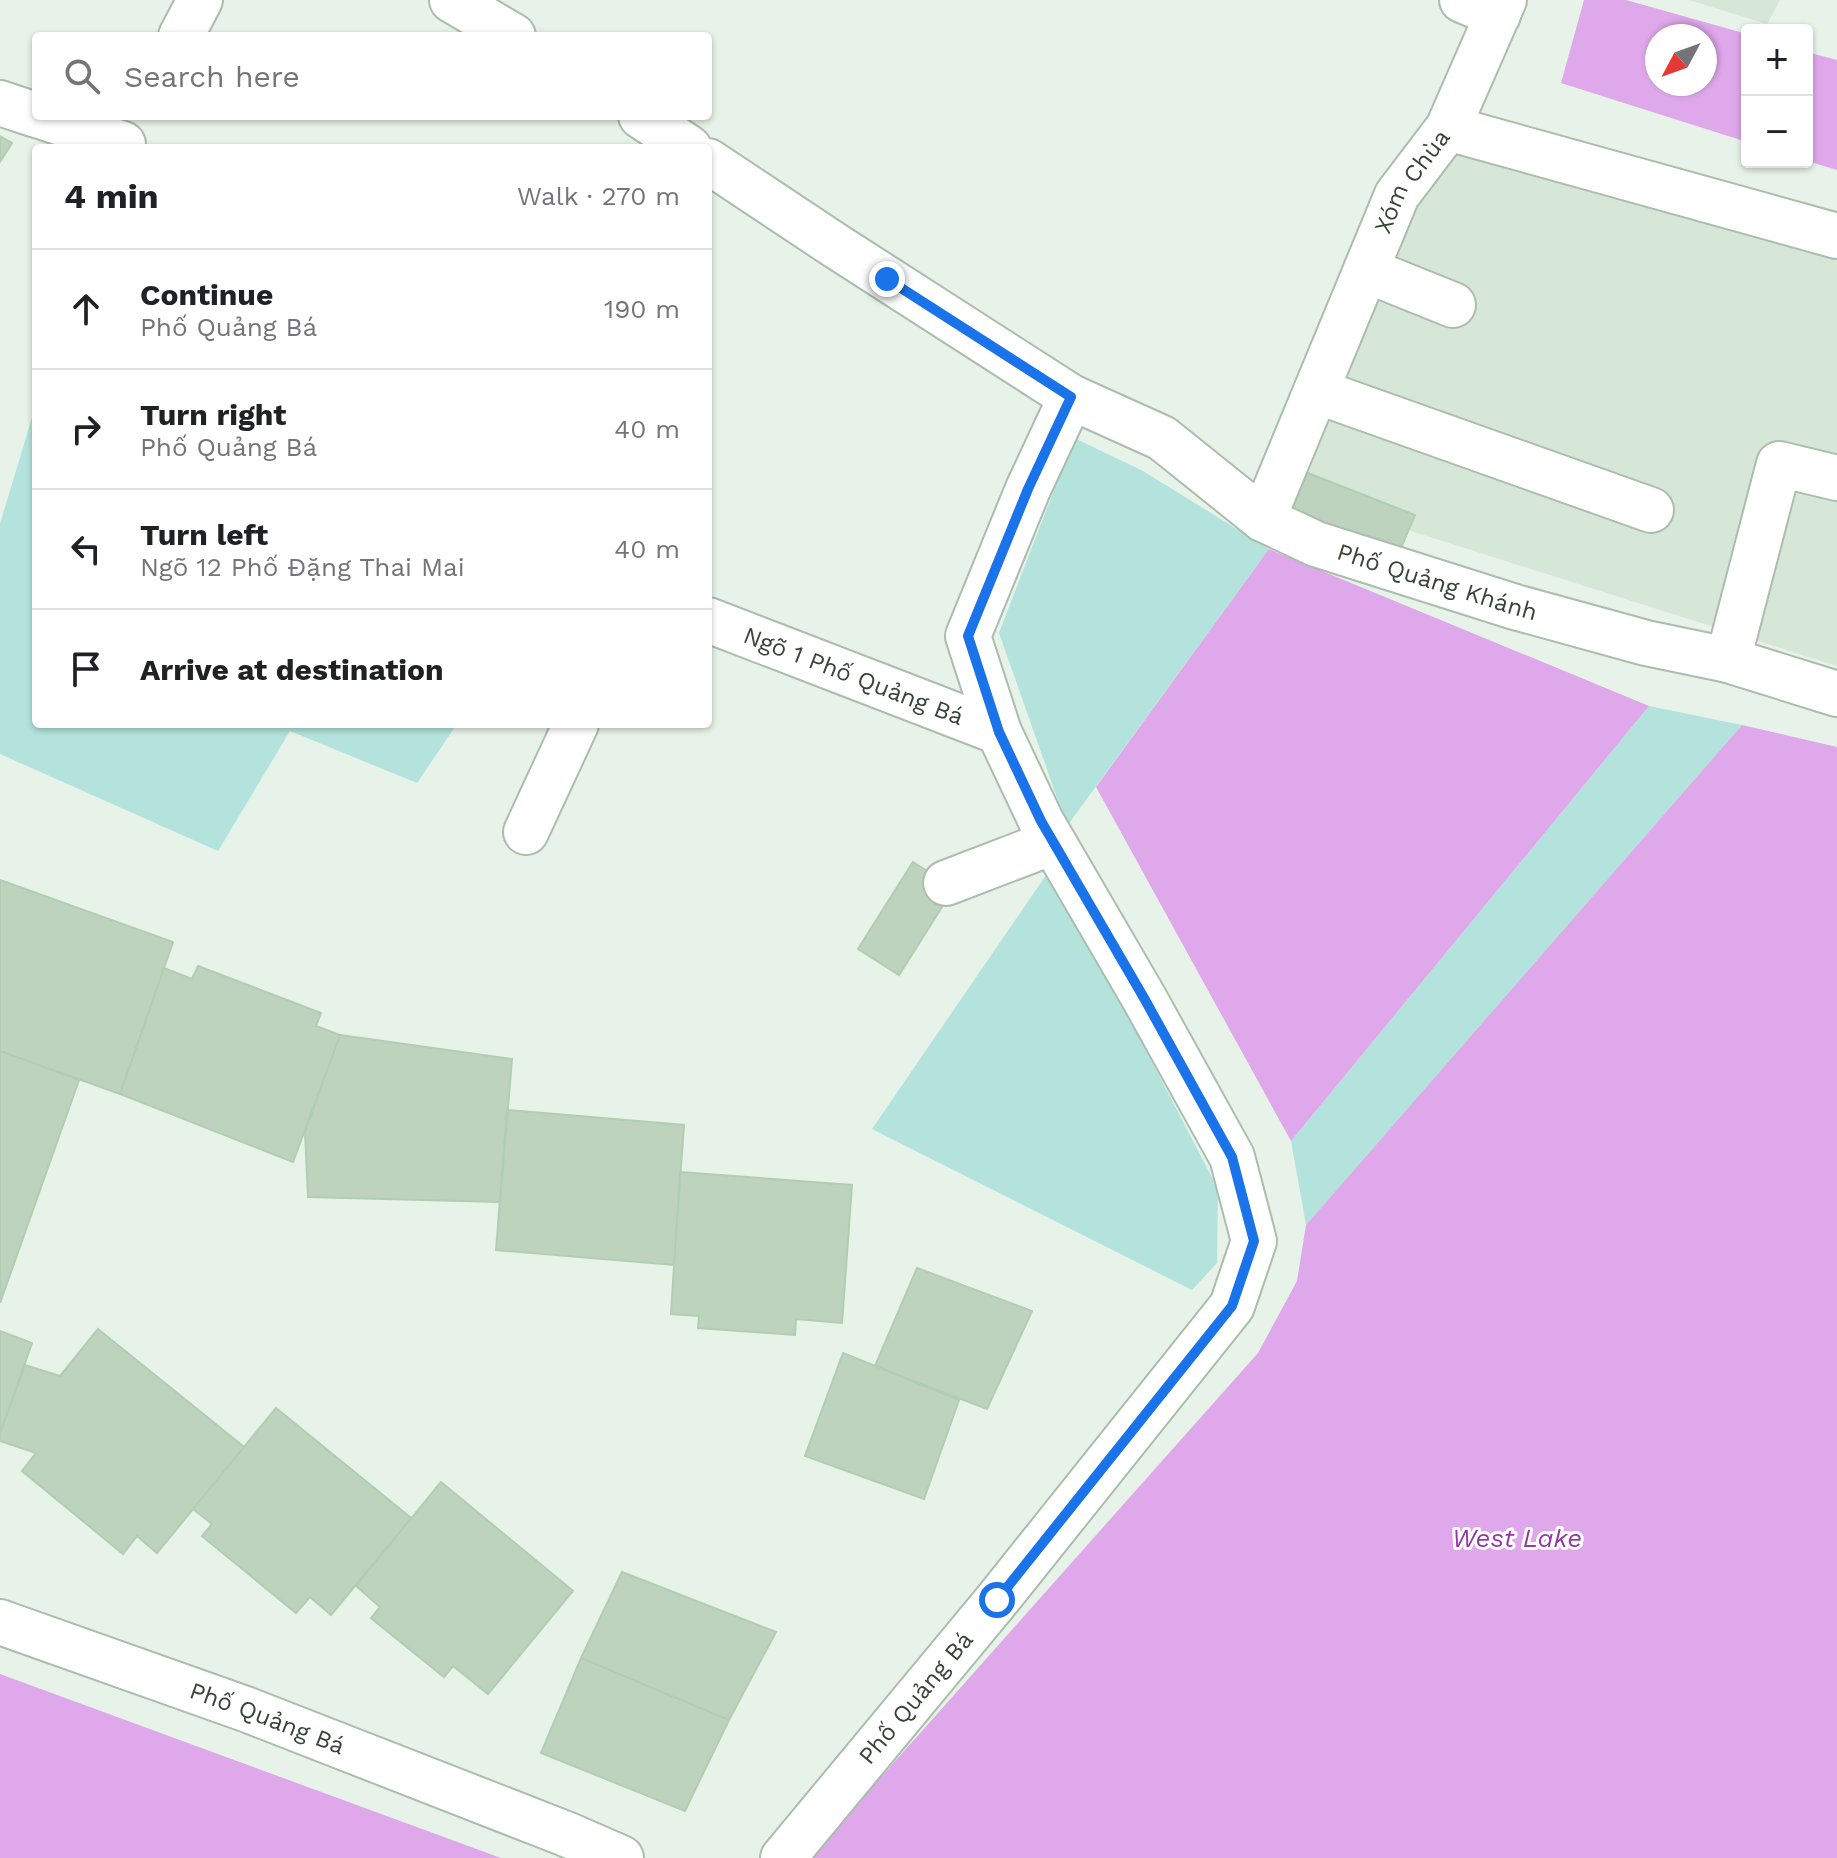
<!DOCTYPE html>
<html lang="en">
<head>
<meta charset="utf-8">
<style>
	:root { --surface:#fff; --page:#f6f6f6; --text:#202124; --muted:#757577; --line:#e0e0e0 }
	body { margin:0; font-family:"Work Sans",sans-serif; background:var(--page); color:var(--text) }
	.controls { position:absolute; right:24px; top:24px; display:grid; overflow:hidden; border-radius:8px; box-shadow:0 2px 6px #0004 }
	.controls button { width:72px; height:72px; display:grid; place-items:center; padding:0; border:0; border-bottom:2px solid var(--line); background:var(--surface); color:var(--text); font:40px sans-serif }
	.compass { position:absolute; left:1645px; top:24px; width:72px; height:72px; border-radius:50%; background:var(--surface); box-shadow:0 2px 6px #0004; rotate:229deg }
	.stop { position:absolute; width:24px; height:24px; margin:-18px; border:6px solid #1a73e8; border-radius:50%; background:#fff }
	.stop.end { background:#1a73e8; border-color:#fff; box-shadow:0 2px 8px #0008 }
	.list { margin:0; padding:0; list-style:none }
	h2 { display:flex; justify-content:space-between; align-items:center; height:104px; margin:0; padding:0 32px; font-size:34px }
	h2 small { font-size:26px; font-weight:400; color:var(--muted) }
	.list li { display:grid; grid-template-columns:52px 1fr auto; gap:24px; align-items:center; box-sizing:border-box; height:120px; padding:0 32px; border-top:2px solid var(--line) }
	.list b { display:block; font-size:30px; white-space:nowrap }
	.list p { margin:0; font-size:26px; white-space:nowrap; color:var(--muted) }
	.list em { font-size:26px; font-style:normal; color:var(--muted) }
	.icon { flex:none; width:44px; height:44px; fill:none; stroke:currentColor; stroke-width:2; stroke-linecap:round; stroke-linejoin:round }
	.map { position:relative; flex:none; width:1837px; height:1858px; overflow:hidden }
	.search { position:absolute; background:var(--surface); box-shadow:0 2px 6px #0004; left:32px; top:32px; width:680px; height:88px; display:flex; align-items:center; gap:20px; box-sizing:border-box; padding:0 28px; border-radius:8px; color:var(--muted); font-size:30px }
	.panel { position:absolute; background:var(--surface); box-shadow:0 2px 6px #0004; left:32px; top:144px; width:680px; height:584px; border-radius:8px }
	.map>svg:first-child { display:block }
	.residential { fill:#d6e6d7 }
	.green { fill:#b3e3dc }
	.water { fill:#dea8ea; fill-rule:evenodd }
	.building { fill:#bed3be; stroke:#b1cdb2; stroke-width:2 }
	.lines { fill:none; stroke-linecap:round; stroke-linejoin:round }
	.minor-casing { stroke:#abbdac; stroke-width:48 }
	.minor { stroke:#fff; stroke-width:44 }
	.route { stroke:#1a73e8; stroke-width:10 }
	.labels { text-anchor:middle; stroke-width:6; stroke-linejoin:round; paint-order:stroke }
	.street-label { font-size:24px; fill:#374537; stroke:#fff }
	.water-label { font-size:26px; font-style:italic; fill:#9539a8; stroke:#fff }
</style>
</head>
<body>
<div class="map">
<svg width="1837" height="1858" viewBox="0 0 1837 1858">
	<rect width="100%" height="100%" fill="#e7f2e8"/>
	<path class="residential" d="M1689 0H1780L1767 24Z
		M1435 144 1837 249V666L1408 530 1301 493Z"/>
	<path class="green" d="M36 404V724H457L417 783 290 731 218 851 0 754V524Z
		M1074 438 1143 471 1269 549 1067 826 999 633Z
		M1649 706 1742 725 1306 1225 1291 1141Z
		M1051 868 1218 1189 1217 1263 1192 1290 872 1129Z"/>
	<path class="water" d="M1584 0H1626L1747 34V142L1561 83ZM1705 36V84H1657V36Z
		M1807 52 1837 60V170L1807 161Z
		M1269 549 1649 706 1291 1141 1096 787Z
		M1742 725 1837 747V1858H809L1258 1353 1297 1281 1306 1225Z
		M0 1674 501 1858H0Z"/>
	<path class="building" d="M0 136 12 143 0 162Z
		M1295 468 1415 515 1395 562 1277 517Z
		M913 862 954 888 899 975 858 949Z
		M0 880 173 942 120 1094 0 1051Z
		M198 966 321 1013 316 1026 340 1035 293 1162 120 1094 164 968 192 979Z
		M340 1035 512 1059 500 1202 308 1197 305 1132Z
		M0 1051 79 1080 0 1303Z
		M507 1110 684 1125 674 1265 496 1250Z
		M680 1172 852 1185 842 1323 796 1319 795 1335 698 1328 699 1316 671 1314Z
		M917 1268 1032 1311 987 1409 875 1366Z
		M98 1329 244 1447 157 1553 137 1536 123 1554 22 1471 36 1453 0 1441V1434L25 1365 60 1376Z
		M0 1331 32 1343 0 1434Z
		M843 1353 959 1400 924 1499 805 1456Z
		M276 1408 411 1518 331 1615 310 1597 296 1613 202 1536 212 1524 193 1509Z
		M441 1482 573 1591 488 1694 453 1666 444 1677 371 1618 380 1607 356 1586Z
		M622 1572 776 1632 729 1720 581 1658Z
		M581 1658 729 1720 685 1811 541 1753Z"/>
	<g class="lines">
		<defs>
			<g id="minor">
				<path d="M452 0 513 36"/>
				<path d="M1462 0 1498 15"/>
				<path d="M181 36 200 0"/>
				<path d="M0 103 36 115"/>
				<path d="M40 116 123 144"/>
				<path d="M641 116 689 148"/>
				<path d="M1448 128 1837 236"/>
				<path id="s1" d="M708 161 836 246 1071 397 1162 438 1263 519 1316 544 1515 607 1646 643 1728 660 1837 694"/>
				<path d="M1366 270 1453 305"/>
				<path d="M1316 391 1651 510"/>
				<path id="s2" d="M1263 519 1397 195 1448 128 1504 0"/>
				<path id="s3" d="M708 620 999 732"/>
				<path d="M1728 660 1779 464 1837 478"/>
				<path d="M526 832 576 724"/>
				<path d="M946 883 1053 842"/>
				<path id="s4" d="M0 1622 248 1710 566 1834 621 1858"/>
				<path id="s5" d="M783 1858 997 1600 1232 1306 1254 1241 1232 1157 1144 998 1041 821 999 732 968 636 1028 489 1071 397"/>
			</g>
		</defs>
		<use href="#minor" class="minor-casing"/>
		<use href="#minor" class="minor"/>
	</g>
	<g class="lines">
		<path class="route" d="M887 279 1071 397 1028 489 968 636 999 732 1041 821 1144 998 1232 1157 1254 1241 1232 1306 997 1600"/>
	</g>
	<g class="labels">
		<g class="street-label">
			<text dy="8" stroke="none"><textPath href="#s2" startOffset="370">Xóm Chùa</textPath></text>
			<text dy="8" stroke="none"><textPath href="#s1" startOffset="848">Phố Quảng Khánh</textPath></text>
			<text dy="8" stroke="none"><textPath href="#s3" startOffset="156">Ngõ 1 Phố Quảng Bá</textPath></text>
			<text dy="8" stroke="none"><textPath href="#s5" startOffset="208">Phố Quảng Bá</textPath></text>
			<text dy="8" stroke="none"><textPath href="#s4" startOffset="284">Phố Quảng Bá</textPath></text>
		</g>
		<g class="water-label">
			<text x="1517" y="1547">West Lake</text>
		</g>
	</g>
</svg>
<div class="controls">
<button>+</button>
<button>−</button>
</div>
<svg class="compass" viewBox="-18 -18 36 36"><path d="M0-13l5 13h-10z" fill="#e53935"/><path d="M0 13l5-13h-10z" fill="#757577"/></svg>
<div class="stop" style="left:997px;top:1600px"></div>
<div class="stop end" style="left:887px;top:279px"></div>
<div class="search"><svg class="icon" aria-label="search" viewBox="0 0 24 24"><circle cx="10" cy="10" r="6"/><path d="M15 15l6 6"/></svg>Search here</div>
<section class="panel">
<h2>4 min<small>Walk · 270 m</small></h2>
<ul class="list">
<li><svg class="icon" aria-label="ahead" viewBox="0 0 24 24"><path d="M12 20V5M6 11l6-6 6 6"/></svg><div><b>Continue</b><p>Phố Quảng Bá</p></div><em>190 m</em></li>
<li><svg class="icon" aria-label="right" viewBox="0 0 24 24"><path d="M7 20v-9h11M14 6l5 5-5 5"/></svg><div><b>Turn right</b><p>Phố Quảng Bá</p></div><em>40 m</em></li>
<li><svg class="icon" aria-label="left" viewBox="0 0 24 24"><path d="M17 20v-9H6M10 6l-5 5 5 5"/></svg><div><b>Turn left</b><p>Ngõ 12 Phố Đặng Thai Mai</p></div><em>40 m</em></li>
<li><svg class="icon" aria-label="arrive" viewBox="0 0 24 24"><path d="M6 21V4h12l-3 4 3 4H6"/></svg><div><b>Arrive at destination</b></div></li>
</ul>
</section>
</div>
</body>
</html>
